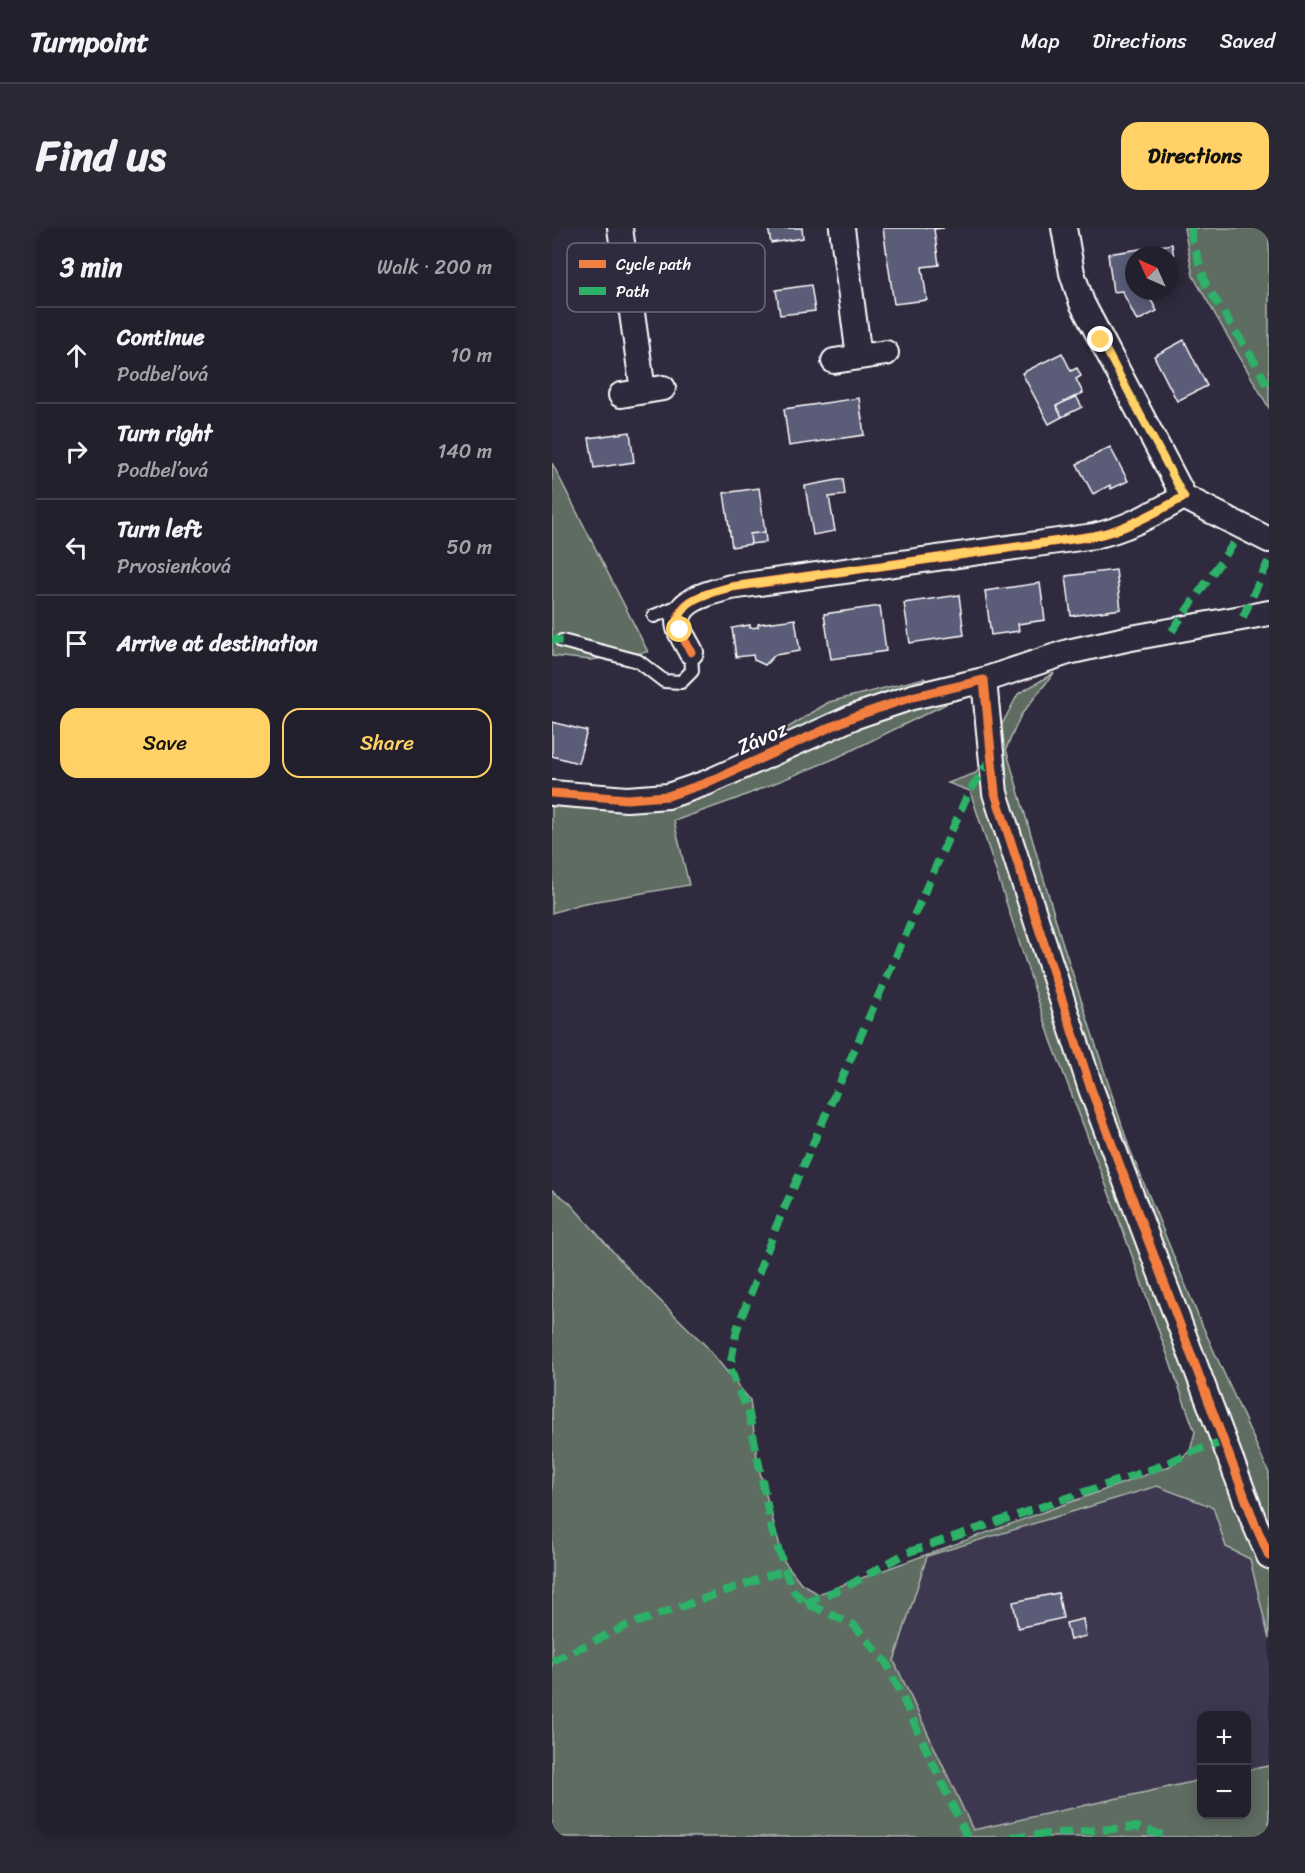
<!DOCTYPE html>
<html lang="en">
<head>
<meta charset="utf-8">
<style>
	:root { --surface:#23202e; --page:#2b2836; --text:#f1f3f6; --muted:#a3a3aa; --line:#403e4a; --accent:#ffd166 }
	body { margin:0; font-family:Sriracha,sans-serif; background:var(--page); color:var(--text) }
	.controls { position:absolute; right:18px; bottom:18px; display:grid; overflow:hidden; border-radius:12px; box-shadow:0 3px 15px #0003 }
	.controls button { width:54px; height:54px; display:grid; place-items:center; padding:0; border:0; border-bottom:2px solid var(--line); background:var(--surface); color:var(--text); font:30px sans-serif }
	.compass { position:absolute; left:573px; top:18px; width:54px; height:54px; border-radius:50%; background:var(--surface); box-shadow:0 3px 15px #0003; rotate:315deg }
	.stop { position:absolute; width:18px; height:18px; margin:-14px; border:4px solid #ffd166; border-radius:50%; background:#fff }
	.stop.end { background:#ffd166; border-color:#fff; box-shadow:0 2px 6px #0008 }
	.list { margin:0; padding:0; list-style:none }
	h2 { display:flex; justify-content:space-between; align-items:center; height:78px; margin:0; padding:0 24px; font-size:26px }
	h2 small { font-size:20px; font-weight:400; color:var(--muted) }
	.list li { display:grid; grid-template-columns:39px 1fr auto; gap:18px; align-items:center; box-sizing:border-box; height:96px; padding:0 24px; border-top:2px solid var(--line) }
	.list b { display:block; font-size:22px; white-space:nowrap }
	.list p { margin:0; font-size:20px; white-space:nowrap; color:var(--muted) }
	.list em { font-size:20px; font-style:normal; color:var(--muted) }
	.actions { display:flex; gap:12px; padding:18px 24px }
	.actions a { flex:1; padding:14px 0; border:2px solid var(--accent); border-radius:18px; text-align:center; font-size:21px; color:var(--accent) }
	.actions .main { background:var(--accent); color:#111 }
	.icon { flex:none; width:33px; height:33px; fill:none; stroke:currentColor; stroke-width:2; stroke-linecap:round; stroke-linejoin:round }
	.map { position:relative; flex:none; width:717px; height:1609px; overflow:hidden; border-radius:18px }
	header { display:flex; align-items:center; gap:36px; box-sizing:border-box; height:84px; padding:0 30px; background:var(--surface); border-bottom:2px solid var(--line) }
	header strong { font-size:28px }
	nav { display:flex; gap:33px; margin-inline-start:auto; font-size:21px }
	.intro { display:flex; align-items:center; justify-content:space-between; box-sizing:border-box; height:144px; padding:0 36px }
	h1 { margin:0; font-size:42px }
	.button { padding:15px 27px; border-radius:18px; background:var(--accent); color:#111; font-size:21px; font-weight:700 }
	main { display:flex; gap:36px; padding:0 36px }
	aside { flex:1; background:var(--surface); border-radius:18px; box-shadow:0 3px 15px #0003 }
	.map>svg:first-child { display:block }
	.built { fill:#3c394f }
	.green { fill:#5e6c62; stroke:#aeb6b0; stroke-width:1.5 }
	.building { fill:#5a5b78; stroke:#fff; stroke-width:1.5 }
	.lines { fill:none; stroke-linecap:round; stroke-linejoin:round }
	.service-casing { stroke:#fff; stroke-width:16 }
	.minor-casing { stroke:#fff; stroke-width:28 }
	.service { stroke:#2f2a3d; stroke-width:12 }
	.minor { stroke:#2f2a3d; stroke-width:24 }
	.quiet { stroke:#2db169; stroke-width:8; stroke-dasharray:15 8; stroke-linecap:butt }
	.cycleway-casing { stroke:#2f2a3d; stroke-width:13 }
	.cycleway { stroke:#f27e40; stroke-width:9 }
	.route { stroke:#ffd166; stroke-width:8 }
	.labels { text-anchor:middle; stroke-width:4.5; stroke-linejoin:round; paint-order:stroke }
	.street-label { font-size:21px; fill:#fff; stroke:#2f2a3d }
	.key { fill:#2f2a3d; stroke:#6d6a77; stroke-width:1.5 }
	.key-label { font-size:16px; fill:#fff }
</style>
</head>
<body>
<header>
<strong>Turnpoint</strong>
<nav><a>Map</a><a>Directions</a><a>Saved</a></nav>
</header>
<div class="intro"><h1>Find us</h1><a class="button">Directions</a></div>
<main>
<aside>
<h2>3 min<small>Walk · 200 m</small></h2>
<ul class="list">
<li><svg class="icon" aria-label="ahead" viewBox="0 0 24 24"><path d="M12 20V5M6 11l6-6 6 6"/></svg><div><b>Continue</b><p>Podbeľová</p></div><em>10 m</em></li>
<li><svg class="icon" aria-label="right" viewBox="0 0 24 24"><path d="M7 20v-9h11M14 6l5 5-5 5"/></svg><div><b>Turn right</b><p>Podbeľová</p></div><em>140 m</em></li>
<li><svg class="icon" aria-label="left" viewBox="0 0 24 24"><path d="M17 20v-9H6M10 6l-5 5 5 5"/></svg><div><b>Turn left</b><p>Prvosienková</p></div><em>50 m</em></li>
<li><svg class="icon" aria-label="arrive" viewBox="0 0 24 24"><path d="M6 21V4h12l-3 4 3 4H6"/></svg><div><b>Arrive at destination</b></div></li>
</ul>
<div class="actions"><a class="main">Save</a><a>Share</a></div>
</aside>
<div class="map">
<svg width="717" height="1609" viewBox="0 0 717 1609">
	<rect width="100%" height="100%" fill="#2f2a3d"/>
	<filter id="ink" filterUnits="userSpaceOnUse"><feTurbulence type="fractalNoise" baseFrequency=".0167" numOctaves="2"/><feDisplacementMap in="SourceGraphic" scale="12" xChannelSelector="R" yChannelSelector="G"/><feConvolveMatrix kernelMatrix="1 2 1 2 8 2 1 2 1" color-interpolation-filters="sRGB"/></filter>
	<g filter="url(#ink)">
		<path class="built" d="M605 1258 661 1279 674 1319 698 1331 717 1411V1538L695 1542 694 1488H650L649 1552 421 1602 342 1433 375 1328Z"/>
		<path class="green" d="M632 0H717V180L641 48Z
			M0 235 96 424 39 432 0 428Z
			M502 445 469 487 454 521 509 710 577 919 647 1090 717 1245V1411L698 1331 674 1319 661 1279 605 1258 375 1328 342 1433 421 1602 649 1552 650 1586H694L695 1542 717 1538V1609H0V962L17 974 80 1045 154 1118 198 1172 206 1237 232 1333 249 1355 266 1366 618 1238 638 1223 643 1204 566 989 499 812 418 563 396 555 424 545 466 466Z
			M372 450 394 476 284 530 184 571 122 593 137 657 28 676 0 685V575L150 553 277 474Z"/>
		<path class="building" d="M216 0H250L251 10 219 15Z
			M331 0H392L382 1 387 37 370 39 375 72 342 76Z
			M620 16 623 38 618 41V27H582V63H594L605 83 585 93 570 63 561 64 556 26Z
			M259 57 263 83 228 87 224 62Z
			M632 112 655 158 625 173 602 128Z
			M510 125 519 143 525 140 529 148 524 151 531 165 504 178 510 189 497 196 470 145Z
			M524 168 530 179 510 189 504 178Z
			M307 170 312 207 237 218 232 181Z
			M78 204 82 234 42 240 37 210Z
			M558 219 576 253 559 261 558 257 541 266 525 236Z
			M291 251 293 267 277 269 283 303 261 307 253 258Z
			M207 260 213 304 198 306 199 316 180 319 172 265Z
			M213 304 214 314 199 316 198 306Z
			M564 342 569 381 519 388 514 348Z
			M488 355 493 392 466 396 467 403 439 407 433 363Z
			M407 367 412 407 358 415 352 375Z
			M328 378 334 423 279 431 272 386Z
			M243 391 248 423 223 427 213 437 202 432 201 427 184 429 180 400 198 397V400L206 399V396Z
			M0 494 35 503 26 535 0 528Z
			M506 1365 511 1390 466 1400 461 1374Z
			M531 1391 534 1408 518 1412 514 1395Z"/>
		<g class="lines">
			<defs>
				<path id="service" d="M102 388 132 376
					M10 413 86 433 112 453 129 454 140 443 139 424"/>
				<path id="minor" d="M68 0 91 163
					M290 0 307 129
					M512 0 520 45 530 75 632 269 717 312
					M282 133 334 125
					M69 167 111 160
					M139 424C135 415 126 404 126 393 127 370 162 364 179 359L542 308C575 301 602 285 632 269
					M432 452 443 565 539 861 703 1296 717 1328
					M0 565 75 571 116 568 154 555 301 489 360 469 432 452 516 424 574 411 717 385"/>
			</defs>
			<use href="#service" class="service-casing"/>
			<use href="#minor" class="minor-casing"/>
			<use href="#service" class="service"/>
			<use href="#minor" class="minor"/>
			<path class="quiet" d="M639 0 640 10 654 57 704 136 717 161
				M691 389 717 332
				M620 403 684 312
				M0 411 10 413
				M253 1375 294 1359 354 1325 603 1240 645 1222 672 1214
				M0 1433 74 1398 233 1342
				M415 1609 334 1434 302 1397 253 1375 239 1360 220 1302 196 1181 186 1162 178 1139 185 1101 224 999 415 568 439 530
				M459 1609 585 1599 617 1609"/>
			<defs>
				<path id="cycleway" d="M139 424C135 415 126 404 126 393 127 370 162 364 179 359L542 308C575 301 602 285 632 269
					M0 565 75 571 116 568 154 555 301 489 360 469 432 452 443 565 539 861 703 1296 717 1328"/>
			</defs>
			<use href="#cycleway" class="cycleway-casing"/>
			<use href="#cycleway" class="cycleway"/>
		</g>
	</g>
	<g class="lines" filter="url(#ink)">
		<path class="route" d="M128 402C122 371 156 365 179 359L542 308C575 301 602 285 632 269L549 112"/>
	</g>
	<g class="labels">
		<g class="street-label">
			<text transform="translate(210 510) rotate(-24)" y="7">Závoz</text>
		</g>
	</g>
	<rect x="15" y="15" width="198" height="69" rx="9" class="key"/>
	<rect x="27" y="32" width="27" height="8" fill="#f27e40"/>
	<rect x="27" y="59" width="27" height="8" fill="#2db169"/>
	<g class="key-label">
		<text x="64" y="42">Cycle path</text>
		<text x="64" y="69">Path</text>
	</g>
</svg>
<div class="controls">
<button>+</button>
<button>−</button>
</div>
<svg class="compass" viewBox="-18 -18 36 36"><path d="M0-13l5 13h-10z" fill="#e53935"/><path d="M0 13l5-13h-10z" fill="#a3a3aa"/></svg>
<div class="stop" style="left:128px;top:402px"></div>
<div class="stop end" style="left:549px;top:112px"></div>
</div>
</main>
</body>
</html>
